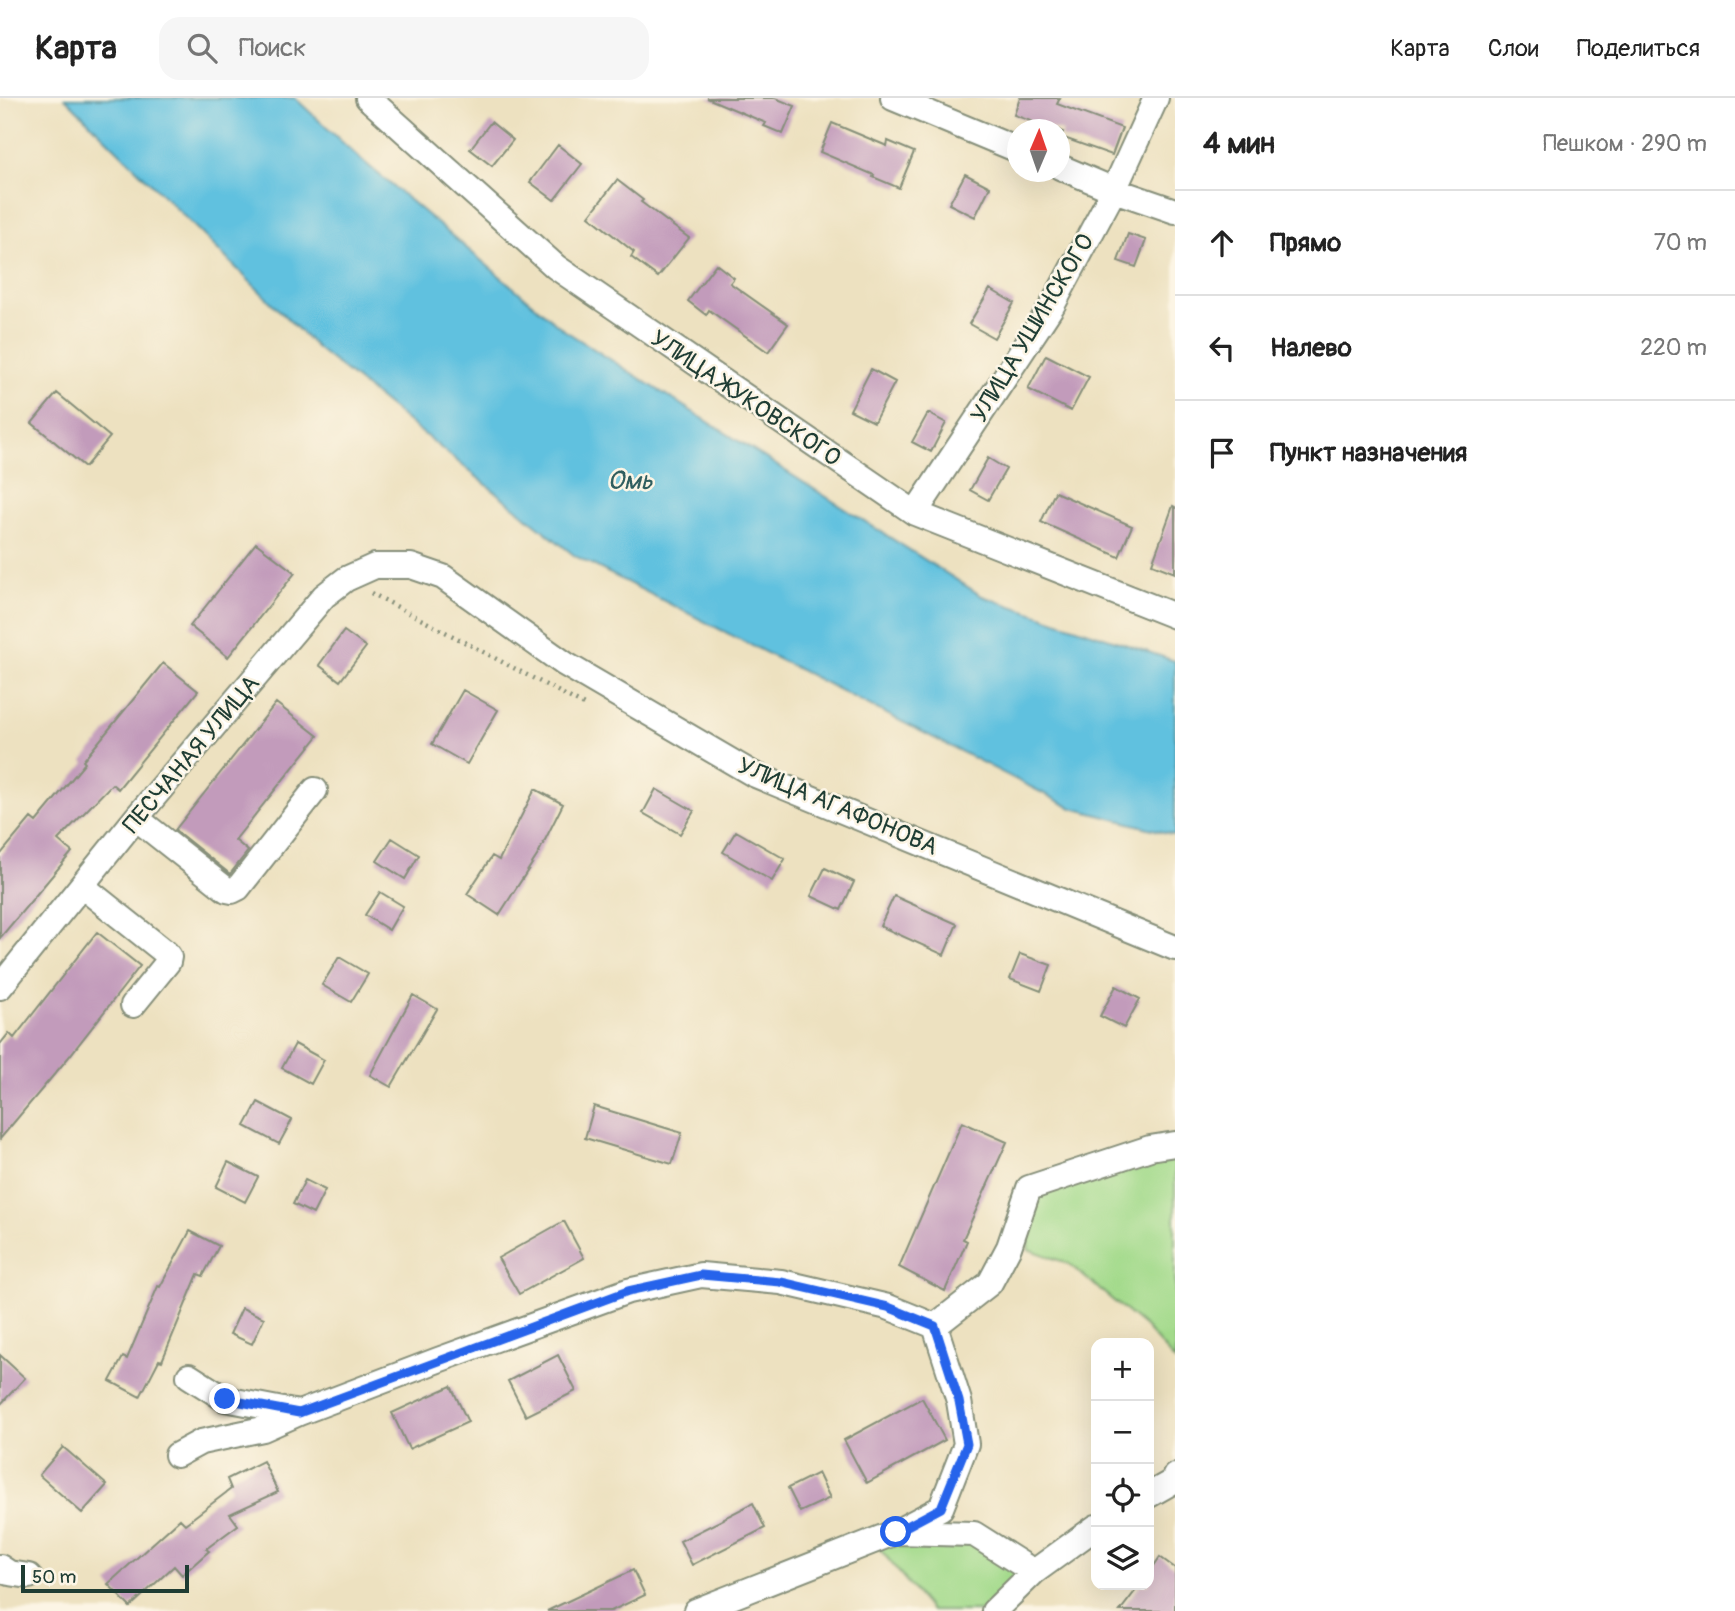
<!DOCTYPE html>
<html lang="ru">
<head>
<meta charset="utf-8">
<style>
	:root { --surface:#fff; --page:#f6f6f6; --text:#222; --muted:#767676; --line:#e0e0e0 }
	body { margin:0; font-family:Pangolin,sans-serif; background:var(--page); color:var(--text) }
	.controls { position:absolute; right:21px; bottom:21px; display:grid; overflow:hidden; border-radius:14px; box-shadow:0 7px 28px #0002 }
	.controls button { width:63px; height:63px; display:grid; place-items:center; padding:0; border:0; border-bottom:2px solid var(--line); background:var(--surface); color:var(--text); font:35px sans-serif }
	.compass { position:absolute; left:1007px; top:21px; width:63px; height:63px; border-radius:50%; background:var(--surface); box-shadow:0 7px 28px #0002; rotate:2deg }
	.scale { position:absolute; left:21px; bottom:18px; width:168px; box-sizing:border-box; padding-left:7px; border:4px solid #1f3d34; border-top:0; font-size:19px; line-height:24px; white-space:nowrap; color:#1f3d34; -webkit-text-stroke:5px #fcf5e5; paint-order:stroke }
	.stop { position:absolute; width:21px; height:21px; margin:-16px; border:5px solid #2563eb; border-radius:50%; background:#fff }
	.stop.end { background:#2563eb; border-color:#fff; box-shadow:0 2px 7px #0008 }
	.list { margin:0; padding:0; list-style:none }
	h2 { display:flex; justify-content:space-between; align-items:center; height:91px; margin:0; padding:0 28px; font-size:30px }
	h2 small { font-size:23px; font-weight:400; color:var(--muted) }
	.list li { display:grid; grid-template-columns:46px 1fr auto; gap:21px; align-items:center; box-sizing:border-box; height:105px; padding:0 28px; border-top:2px solid var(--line) }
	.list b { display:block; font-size:26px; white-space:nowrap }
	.list em { font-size:23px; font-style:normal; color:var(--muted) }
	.icon { flex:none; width:38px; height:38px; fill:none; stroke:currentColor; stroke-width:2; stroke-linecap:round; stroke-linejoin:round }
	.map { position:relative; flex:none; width:1175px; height:1513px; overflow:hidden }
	header { display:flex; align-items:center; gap:42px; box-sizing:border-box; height:98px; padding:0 35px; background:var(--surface); border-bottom:2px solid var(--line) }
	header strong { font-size:33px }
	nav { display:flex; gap:38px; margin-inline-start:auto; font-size:24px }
	.search { width:490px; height:63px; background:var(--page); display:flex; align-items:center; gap:18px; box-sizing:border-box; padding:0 24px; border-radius:21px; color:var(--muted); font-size:26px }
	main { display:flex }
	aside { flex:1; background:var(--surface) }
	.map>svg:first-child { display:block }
	.green { fill:#a3da8b; stroke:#618c60; stroke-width:2 }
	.water { fill:#60c1df; stroke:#407f8a; stroke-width:2 }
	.building { fill:#c29bbb }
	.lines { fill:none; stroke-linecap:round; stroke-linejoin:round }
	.minor-casing { stroke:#868f7a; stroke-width:28 }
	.path { stroke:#868f7a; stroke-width:4.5; stroke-dasharray:2 5; stroke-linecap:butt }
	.minor { stroke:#fff; stroke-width:24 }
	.route { stroke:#2563eb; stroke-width:9 }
	.labels { text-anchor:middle; stroke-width:5; stroke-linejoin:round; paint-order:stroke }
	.street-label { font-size:24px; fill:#1f3d34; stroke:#fcf5e5 }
	.water-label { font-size:26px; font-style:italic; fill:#2f5e5f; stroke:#fcf5e5 }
</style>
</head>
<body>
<header>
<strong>Карта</strong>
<div class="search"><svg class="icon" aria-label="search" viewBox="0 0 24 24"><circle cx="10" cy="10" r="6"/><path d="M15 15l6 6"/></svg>Поиск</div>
<nav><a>Карта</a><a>Слои</a><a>Поделиться</a></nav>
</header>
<main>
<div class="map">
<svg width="1175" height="1513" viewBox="0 0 1175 1513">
	<rect width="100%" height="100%" fill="#fcf5e5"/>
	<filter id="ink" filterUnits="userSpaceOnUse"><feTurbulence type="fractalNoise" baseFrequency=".0143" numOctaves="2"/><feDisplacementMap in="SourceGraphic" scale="14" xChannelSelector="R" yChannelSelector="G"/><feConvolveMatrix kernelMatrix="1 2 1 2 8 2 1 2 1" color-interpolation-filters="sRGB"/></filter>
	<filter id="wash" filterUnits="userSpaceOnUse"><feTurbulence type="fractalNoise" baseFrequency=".00686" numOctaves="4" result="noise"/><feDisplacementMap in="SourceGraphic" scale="28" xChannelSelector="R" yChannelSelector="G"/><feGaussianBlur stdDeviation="1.57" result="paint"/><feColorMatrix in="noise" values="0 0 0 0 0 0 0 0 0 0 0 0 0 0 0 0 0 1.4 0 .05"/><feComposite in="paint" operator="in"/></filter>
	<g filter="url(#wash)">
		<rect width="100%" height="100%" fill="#ede1c0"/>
		<path class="green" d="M1175 1051V1263L1145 1229 1069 1166 1028 1151 1032 1097Z
			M899 1439 972 1440 1030 1475 988 1513H931L879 1450Z"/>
		<path class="water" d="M65 0H295L357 58 564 232 982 498 1175 563V737L1072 710 575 458 317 250Z"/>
		<g id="blocks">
			<path class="building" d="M707 0H775L795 8 783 36 764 28 766 25Z
				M1020 0H1060L1057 6 1122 30 1112 57 1061 39 1063 34 1060 33V32H1055L1014 17Z
				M491 24 513 42 492 68 470 51Z
				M832 25 887 48 888 43 914 54 899 90 873 79 874 77 820 54Z
				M558 47 582 66 554 102 530 84Z
				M965 76 990 89 975 119 949 106Z
				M617 82 643 102 641 104 689 140 658 179 631 159 634 154 589 118Z
				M1128 136 1146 142 1136 169 1118 163Z
				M716 166 734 180 730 185 788 226 768 254 709 212 706 217 688 203Z
				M990 191 1014 205 994 240 969 226Z
				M1046 257 1089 279 1071 313 1028 291Z
				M871 271 895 284 874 324 850 312Z
				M57 295 110 339 85 369 32 325Z
				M928 315 946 325 931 354 912 344Z
				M988 360 1006 371 988 402 970 392Z
				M1055 394 1132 428 1119 459 1041 424Z
				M1173 408 1175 409V475L1152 466Z
				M256 445 295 475 228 559 190 528Z
				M344 533 366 549 340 583 319 567Z
				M163 565 198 593 118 691 112 686 58 742 72 754 0 840V757L31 720 36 724 85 665 83 663Z
				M463 592 498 612 467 666 432 646Z
				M276 605 318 638 235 742 248 753 230 776 175 732Z
				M535 691 563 706 537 758 499 817 467 796 492 758 499 762Z
				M656 691 694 713 680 736 643 715Z
				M736 733 785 761 772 783 723 754Z
				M392 740 419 757 405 781 377 763Z
				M825 770 854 784 841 812 811 798Z
				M380 794 403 808 389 832 365 817Z
				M894 798 957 826 944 857 880 828Z
				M97 834 140 868 68 960 0 1041V946L9 935 14 940Z
				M1020 856 1051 867 1041 893 1010 881Z
				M339 859 368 876 351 904 322 887Z
				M1116 888 1140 901 1124 930 1100 918Z
				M413 897 437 911 391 989 370 977Z
				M295 946 324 962 311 986 282 970Z
				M258 1004 292 1022 279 1046 245 1028Z
				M594 1008 682 1035 672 1066 585 1040Z
				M962 1024 1007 1044 963 1141 967 1143 945 1193 899 1169Z
				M228 1064 258 1079 245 1104 216 1089Z
				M305 1082 325 1092 313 1116 293 1106Z
				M564 1123 584 1160 519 1196 498 1160Z
				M190 1133 219 1148 203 1178 198 1176 162 1263 159 1262 140 1299 110 1283 123 1259 127 1261 158 1188 160 1189Z
				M242 1210 264 1220 252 1246 230 1236Z
				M0 1257 25 1280 0 1307Z
				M558 1257 576 1293 526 1318 508 1283Z
				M451 1288 468 1324 409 1351 392 1315Z
				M922 1300 945 1342 867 1385 844 1342Z
				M63 1349 107 1387 82 1415 39 1377Z
				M263 1363 278 1394 230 1416 238 1427 206 1451 209 1453 182 1477 174 1468 130 1509 108 1486 180 1421 185 1426 231 1391 227 1381Z
				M818 1375 830 1400 800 1414 788 1390Z
				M753 1405 765 1430 692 1467 680 1443 724 1421V1420Z
				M1160 1459 1175 1470V1513H1120L1140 1487H1149V1475Z
				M633 1472 645 1497 611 1513H547Z"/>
		</g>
	</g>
	<g filter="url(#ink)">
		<use href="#blocks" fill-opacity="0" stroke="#868f7a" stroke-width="2"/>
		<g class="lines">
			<defs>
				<path id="minor" d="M368 0 556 169 915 415 1175 518
					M893 0 1018 52
					M1060 69 1114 92 1175 113
					M915 415 1052 208 1114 92 1156 0
					M136 720 227 792 232 793 238 790 315 692
					M82 788 166 855 169 859 168 864 133 907
					M0 889 136 720 324 498 346 481 375 468H411L443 479 565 566 753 676 1175 850
					M935 1228 990 1185 1009 1149 1029 1090 1150 1050 1175 1046
					M189 1278 225 1301 299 1315
					M177 1357 201 1344 263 1331 299 1315 438 1262 628 1193 701 1177 781 1184 888 1209 935 1228 959 1303 966 1346 941 1410 896 1434
					M1149 1397 1172 1384 1175 1378
					M0 1469 9 1475 29 1478
					M696 1513 896 1434 974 1436 1034 1474
					M994 1513 1034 1474 1096 1429"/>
			</defs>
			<use href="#minor" class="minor-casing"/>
			<path class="path" d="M371 495 586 608"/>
			<use href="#minor" class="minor"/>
		</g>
	</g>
	<g class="lines" filter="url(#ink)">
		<path class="route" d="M225 1301 299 1315 628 1193 701 1177 781 1184 888 1209 935 1228 959 1303 967 1346 941 1410 896 1434"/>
	</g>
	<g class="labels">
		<g class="street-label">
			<text transform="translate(1032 230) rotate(-59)" y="8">УЛИЦА УШИНСКОГО</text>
			<text transform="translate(746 300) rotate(34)" y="8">УЛИЦА ЖУКОВСКОГО</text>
			<text transform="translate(191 656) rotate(-50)" y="8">ПЕСЧАНАЯ УЛИЦА</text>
			<text transform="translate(838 708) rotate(23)" y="8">УЛИЦА АГАФОНОВА</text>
		</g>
		<g class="water-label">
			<text x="630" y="391">Омь</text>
		</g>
	</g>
</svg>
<div class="controls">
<button>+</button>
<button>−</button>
<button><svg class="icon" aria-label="locate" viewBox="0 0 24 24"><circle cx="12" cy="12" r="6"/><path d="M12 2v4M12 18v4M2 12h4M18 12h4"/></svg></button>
<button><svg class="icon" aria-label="layers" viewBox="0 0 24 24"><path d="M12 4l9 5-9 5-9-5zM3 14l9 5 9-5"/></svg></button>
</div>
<svg class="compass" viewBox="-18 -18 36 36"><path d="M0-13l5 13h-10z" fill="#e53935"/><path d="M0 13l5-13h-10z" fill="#767676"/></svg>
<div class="scale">50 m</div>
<div class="stop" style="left:896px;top:1434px"></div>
<div class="stop end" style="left:225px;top:1301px"></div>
</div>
<aside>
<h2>4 мин<small>Пешком · 290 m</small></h2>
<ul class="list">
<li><svg class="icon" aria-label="ahead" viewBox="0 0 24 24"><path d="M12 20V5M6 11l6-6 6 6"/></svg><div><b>Прямо</b></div><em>70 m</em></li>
<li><svg class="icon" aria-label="left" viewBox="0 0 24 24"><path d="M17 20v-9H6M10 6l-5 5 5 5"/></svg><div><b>Налево</b></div><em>220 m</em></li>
<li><svg class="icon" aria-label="arrive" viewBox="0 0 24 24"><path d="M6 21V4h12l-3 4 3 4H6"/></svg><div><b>Пункт назначения</b></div></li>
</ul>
</aside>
</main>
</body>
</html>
